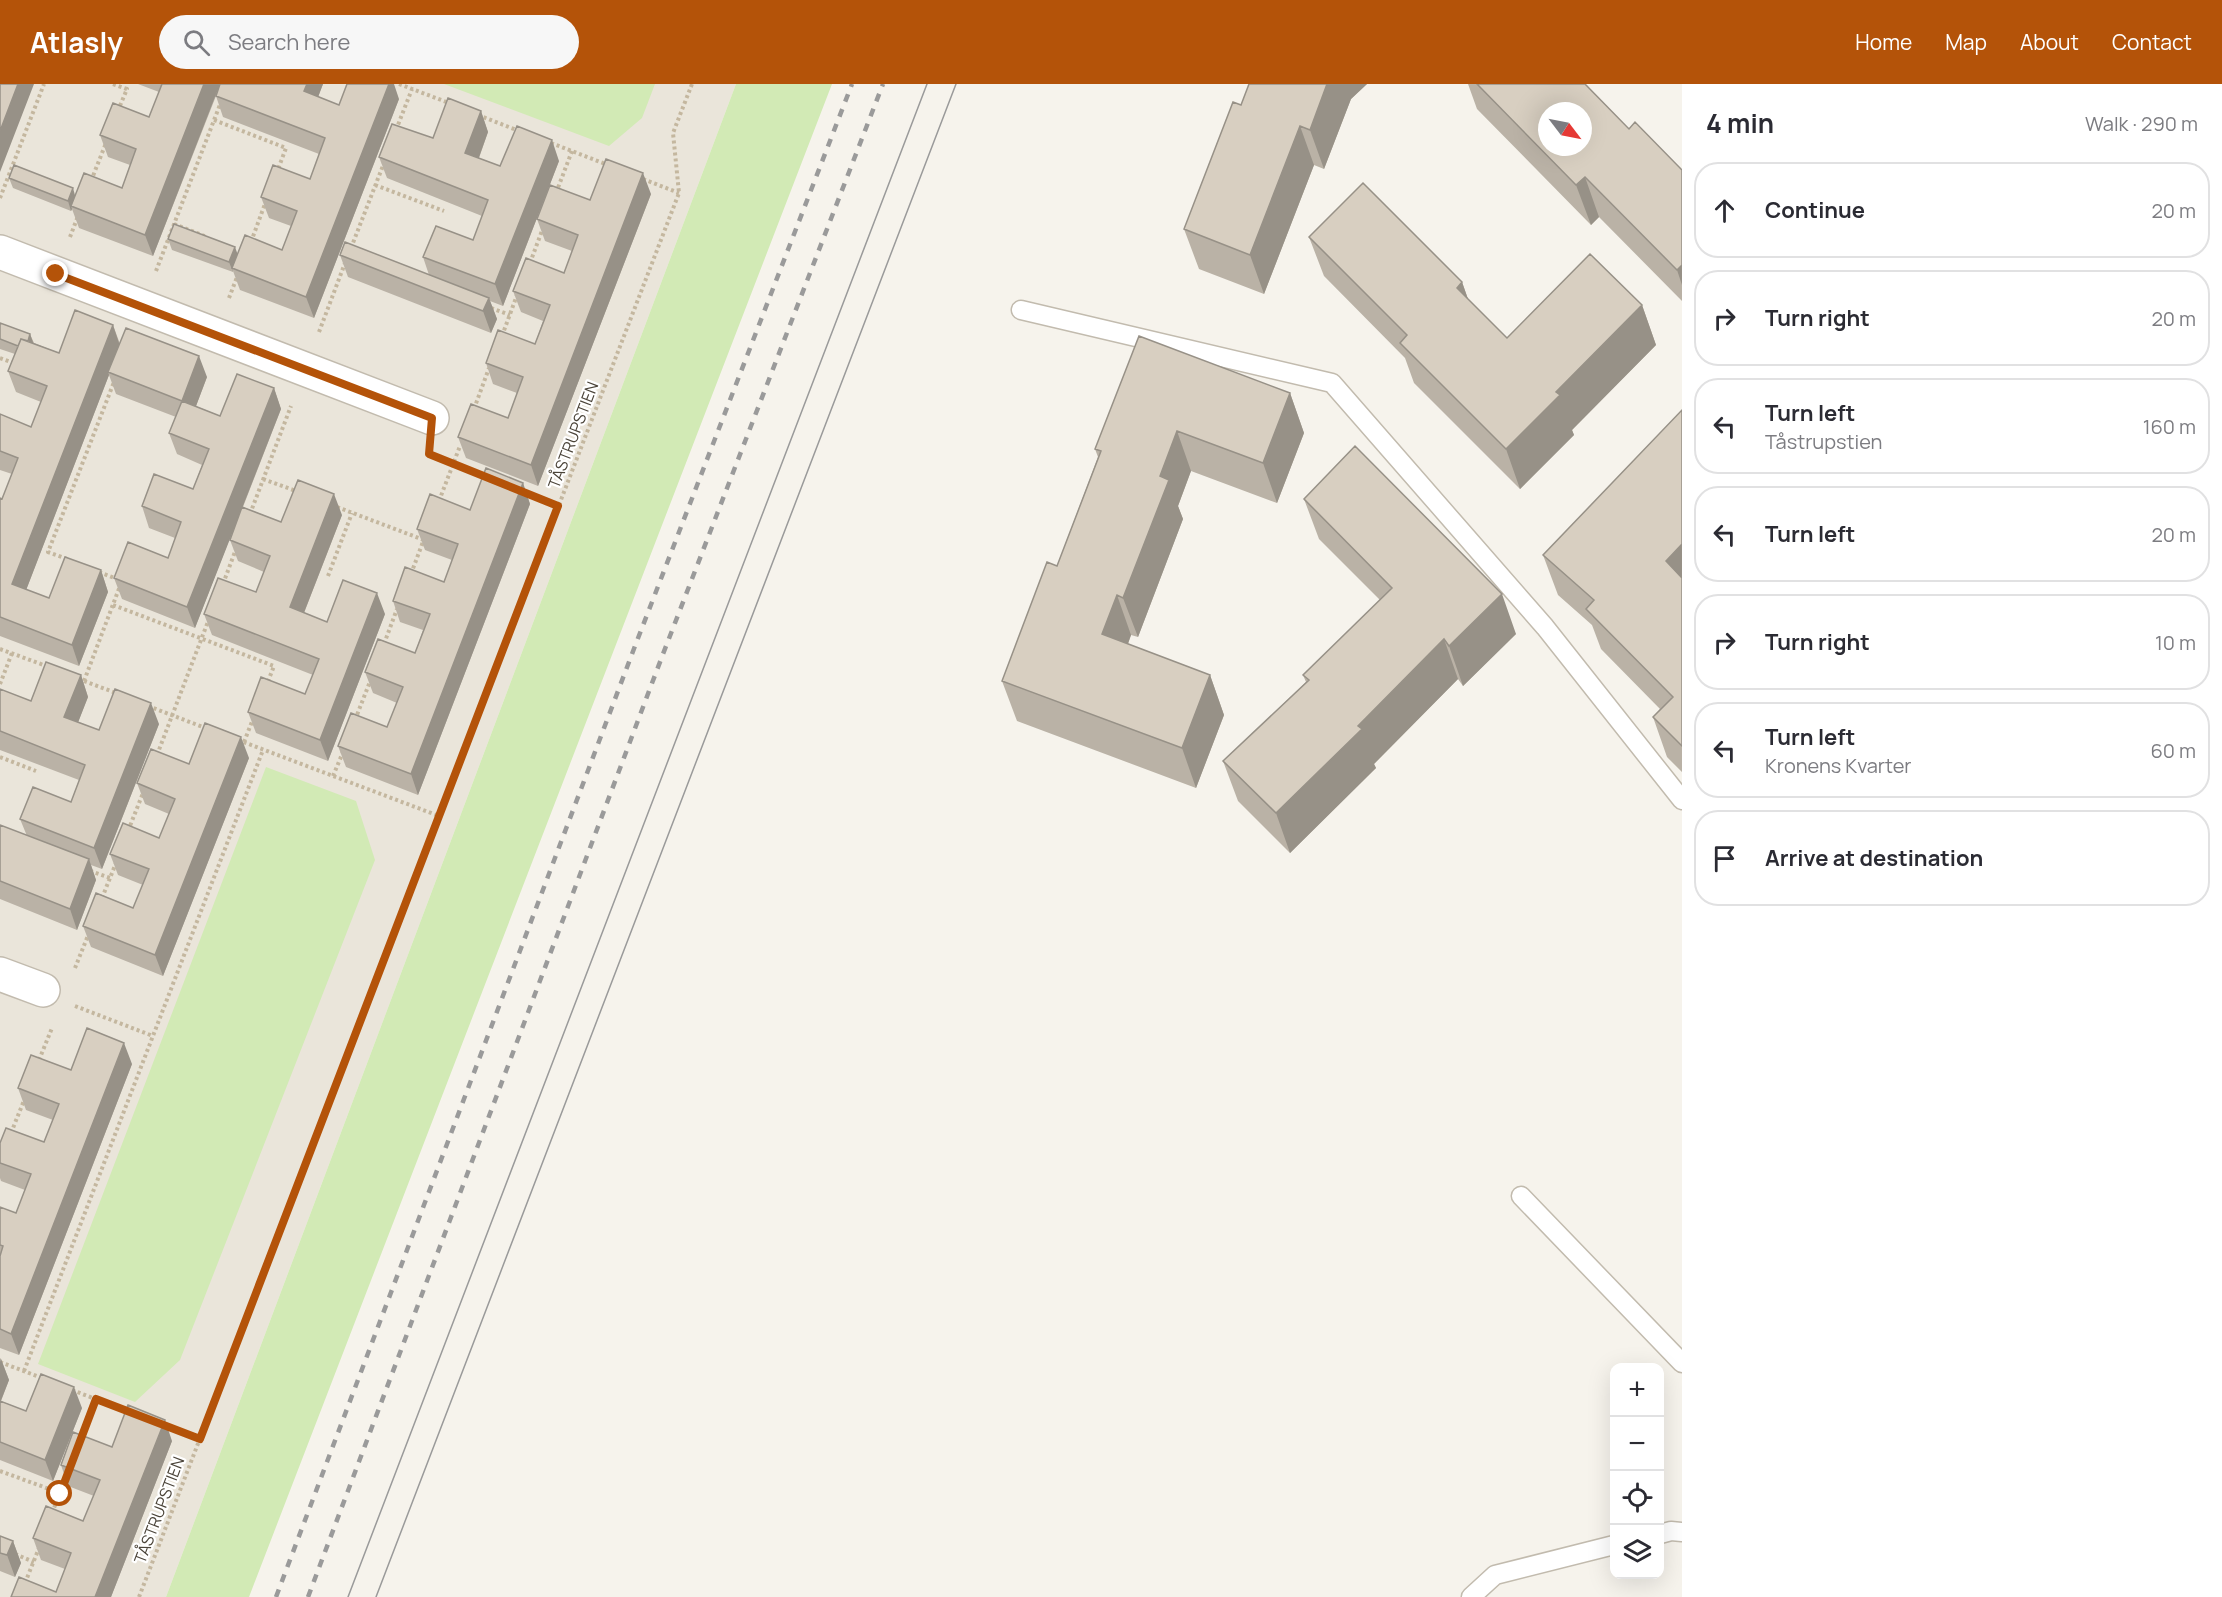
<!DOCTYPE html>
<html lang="en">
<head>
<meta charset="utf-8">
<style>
	:root { --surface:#fff; --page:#f7f7f7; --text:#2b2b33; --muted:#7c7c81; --line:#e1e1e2; --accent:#b45309 }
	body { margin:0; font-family:Manrope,sans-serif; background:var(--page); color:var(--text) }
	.controls { position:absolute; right:18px; bottom:18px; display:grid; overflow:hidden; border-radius:12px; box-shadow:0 6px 24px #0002 }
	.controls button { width:54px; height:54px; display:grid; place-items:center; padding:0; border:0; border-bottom:2px solid var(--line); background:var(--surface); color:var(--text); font:30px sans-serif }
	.compass { position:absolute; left:1538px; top:18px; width:54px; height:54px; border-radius:50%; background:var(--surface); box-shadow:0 6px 24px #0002; rotate:122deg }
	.stop { position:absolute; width:18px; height:18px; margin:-14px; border:4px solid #b45309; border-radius:50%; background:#fff }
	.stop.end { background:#b45309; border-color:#fff; box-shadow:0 2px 6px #0008 }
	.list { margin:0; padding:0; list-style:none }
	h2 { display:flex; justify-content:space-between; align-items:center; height:78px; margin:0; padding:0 24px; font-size:26px }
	h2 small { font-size:20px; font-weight:400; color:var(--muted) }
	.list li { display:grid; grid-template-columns:39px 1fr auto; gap:18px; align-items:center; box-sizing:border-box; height:96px; margin:0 12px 12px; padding:0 12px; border:2px solid var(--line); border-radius:24px }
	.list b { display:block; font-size:22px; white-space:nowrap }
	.list p { margin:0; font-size:20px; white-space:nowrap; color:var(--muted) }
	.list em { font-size:20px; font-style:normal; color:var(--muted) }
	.icon { flex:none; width:33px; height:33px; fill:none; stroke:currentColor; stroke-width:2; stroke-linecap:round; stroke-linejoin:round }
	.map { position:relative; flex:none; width:1682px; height:1513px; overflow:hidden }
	header { display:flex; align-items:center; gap:36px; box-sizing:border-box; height:84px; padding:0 30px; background:var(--accent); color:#fff }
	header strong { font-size:28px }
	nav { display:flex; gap:33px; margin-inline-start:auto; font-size:21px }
	.search { width:420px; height:54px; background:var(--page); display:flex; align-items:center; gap:15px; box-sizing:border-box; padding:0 21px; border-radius:33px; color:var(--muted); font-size:22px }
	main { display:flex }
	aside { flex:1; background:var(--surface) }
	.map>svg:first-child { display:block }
	.residential { fill:#eae5da }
	.green { fill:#d2eab5 }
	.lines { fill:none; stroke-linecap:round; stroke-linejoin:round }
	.lane-casing { stroke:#c2bbae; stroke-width:21 }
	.street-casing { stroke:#c2bbae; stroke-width:36 }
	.path { stroke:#c4b79f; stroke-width:4; stroke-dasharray:3 3; stroke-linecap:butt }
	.lane { stroke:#fff; stroke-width:18 }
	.street { stroke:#fff; stroke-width:33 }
	.tram { stroke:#9a9a9a; stroke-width:1.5 }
	.rail { stroke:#9a9a9a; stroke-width:4.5; stroke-dasharray:8 8; stroke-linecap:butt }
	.wall { fill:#bab2a6 }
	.shaded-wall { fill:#979187 }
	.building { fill:#d8cfc1; stroke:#979187; stroke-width:1.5; fill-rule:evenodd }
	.route { stroke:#b45309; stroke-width:8 }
	.labels { text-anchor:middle; stroke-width:4.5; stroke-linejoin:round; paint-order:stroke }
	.street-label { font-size:16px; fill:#4b4439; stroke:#fff }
</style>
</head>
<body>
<header>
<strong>Atlasly</strong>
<div class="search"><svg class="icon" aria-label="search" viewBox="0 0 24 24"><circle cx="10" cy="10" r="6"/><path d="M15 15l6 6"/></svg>Search here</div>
<nav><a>Home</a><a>Map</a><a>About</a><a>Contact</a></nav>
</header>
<main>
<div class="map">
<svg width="1682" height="1513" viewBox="0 0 1682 1513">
	<rect width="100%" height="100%" fill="#f6f3ec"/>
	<path class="residential" d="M0 0H736L166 1513H0Z"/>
	<path class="green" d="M444 0H655L642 34 609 62Z
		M736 0H832L249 1513H166Z
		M266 683 356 717 375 776 180 1276 135 1318 38 1280Z"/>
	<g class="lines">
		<defs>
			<path id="lane" d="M1021 226 1332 299 1545 543 1682 716
				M1521 1112 1682 1279
				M1660 1450 1671 1447 1682 1448
				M1471 1513 1495 1491 1614 1461"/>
			<path id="street" d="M0 168 432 334
				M0 890 43 906"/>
		</defs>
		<use href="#lane" class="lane-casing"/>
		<use href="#street" class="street-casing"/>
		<path class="path" d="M113 0 127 5 119 24
			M399 0 449 19
			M478 31 519 47
			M214 36 286 64 277 88
			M396 46 412 5
			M551 59 608 81
			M643 95 679 109
			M91 97 106 59
			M375 101 444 127
			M556 109 572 67
			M0 114 44 0
			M174 140 207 153
			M70 153 78 132
			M251 158 266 117
			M351 164 384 79
			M530 179 543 144
			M156 187 221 18
			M229 214 237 193
			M491 224 510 231
			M319 248 345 179
			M502 252 517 211
			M0 274 16 280
			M474 325 489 284
			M436 373 485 392
			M263 395 296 407
			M523 407 558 422
			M439 417 460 362
			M337 423 424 456
			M250 430 291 322
			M67 475 48 468 114 298
			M99 488 117 495
			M411 490 424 455
			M328 492 352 429
			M223 500 236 465
			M113 521 274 582 267 600
			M384 560 397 525
			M0 565 49 583
			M84 597 120 502
			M84 597 116 609
			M0 600 12 569
			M148 622 208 645
			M355 636 371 595
			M238 656 439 732
			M244 658 253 635
			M157 671 209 535
			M0 673 36 687
			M333 692 343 668
			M128 747 143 709
			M90 787 110 794
			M102 814 116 779
			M75 884 89 849
			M75 922 153 952
			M39 976 52 944
			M11 1049 25 1014
			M0 1278 42 1294
			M24 1287 263 666
			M72 1306 129 1328
			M164 1342 199 1355
			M80 1356 96 1315
			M0 1387 60 1409
			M52 1429 67 1391
			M15 1470 34 1478
			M25 1499 39 1464
			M139 1513 679 109 673 49 692 0"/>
		<use href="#lane" class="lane"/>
		<use href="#street" class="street"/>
		<path class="tram" d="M348 1513 927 0
			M376 1513 956 0"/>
		<path class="rail" d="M276 1513 635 562 852 0
			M308 1513 663 570 883 0"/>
	</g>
	<path class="wall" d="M138 0H323L318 13 339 21 399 15 314 234 240 206 233 187V188L172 166 168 155 238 171 282 166 291 142 269 134 261 113 310 95 319 70 223 33 216 12 153 172 79 144 72 125 71 127 13 104 9 94 75 112 122 104 130 81 108 73 100 51 149 33 159 8Z
		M1249 0H1367L1351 15 1324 85 1314 81 1264 210 1199 185 1184 145 1241 21Z
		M1468 0H1585L1629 45 1682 86V217L1599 133 1591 141 1477 25Z
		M481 27 488 48 479 74 500 82 559 77 503 222 490 217 497 235 491 249 348 193 340 171 429 191 423 173 473 156 482 132 387 94 379 73 433 54Z
		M651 110 538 402 466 374 458 353 508 334 517 309 493 300 486 279 535 260 543 237 521 228 513 207 564 189 572 167 545 157 537 135 590 116Z
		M1309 153 1462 198 1468 215 1507 254 1642 221 1656 261 1572 346 1574 351 1520 405 1414 299 1405 274 1324 192Z
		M0 239 30 250 34 259 59 269 113 241 120 260 207 293 196 322 220 332 274 304 281 325 243 423 281 438 342 431 304 529 327 538 385 530 328 677 256 649 248 628 305 610 313 591 212 551 204 530 256 508 264 488 238 477 230 456 238 433 195 544 122 515 114 494 168 474 175 454 149 444 142 422 193 405 202 381 177 370 169 349 176 333 116 310 109 291 26 506 49 514 101 486 108 508 79 582 0 552V414L2 415 12 390 0 386V330L31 343 41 318 16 308 8 287 15 270 0 265Z
		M1290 309 1304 349 1277 419 1191 387 1178 422 1183 435 1138 553 1131 551 1128 560 1210 591 1224 631 1196 704 1017 637 1002 597 1057 482 1098 373 1095 365Z
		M1682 326V688L1667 673 1653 633 1660 625 1601 565 1592 541 1558 511 1543 471Z
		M523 399 530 420 418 711 346 683 338 662 387 643 397 619 373 609 365 588 415 569 423 546 400 538 393 517 444 498 452 476 425 466 417 445 470 426Z
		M1304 415 1516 550 1463 602 1458 595 1374 680 1376 684 1290 769 1238 717 1223 677 1306 598 1303 591 1380 516 1319 455Z
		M81 591 88 613 78 638 99 646 159 640 102 785 91 781 96 796 77 846 0 815V741L27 752 20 735 71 718 79 696 0 666V605L31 617Z
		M249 674 163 892 91 863 83 842 133 824 143 801 118 791 110 770 159 754 169 730 145 720 137 699 189 680Z
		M132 980 19 1271 0 1264V1123L16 1129 25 1106 1 1097 0 1094V1059L44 1058 53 1036 26 1026 18 1004 71 986Z
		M0 1274 1 1275 9 1296 1 1317 26 1327 82 1324 53 1397 0 1376Z
		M172 1357 111 1513H11L56 1508 65 1485 41 1476 33 1454 83 1437 94 1412 68 1402 61 1381 112 1363Z
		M0 1452 13 1457 21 1479 15 1493 0 1487Z"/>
	<path class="shaded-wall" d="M18 0H34L0 88V47Z
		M204 0H220L153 172 145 151Z
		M307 0H323L312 29 304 7Z
		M389 0H394L399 15 314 234 306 213Z
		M1327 0H1367L1351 15 1324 85 1310 46Z
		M481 27 488 48 473 90 465 69Z
		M1300 42 1314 81 1264 210 1250 171Z
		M552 56 559 77 503 222 495 200Z
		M643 89 651 110 538 402 531 381Z
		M1585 93 1599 133 1591 141 1576 101Z
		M73 104 76 115 71 122 72 125 71 127 68 117Z
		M235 163 239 174 232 184 233 188 229 178Z
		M1682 181V201L1677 186Z
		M1462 198 1476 238 1457 204Z
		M489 214 497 235 491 249 483 227Z
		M1642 221 1656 261 1572 346 1574 351 1520 405 1506 365 1556 308Z
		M113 241 120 262 108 288 109 291 20 522 12 500Z
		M30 250 34 261 25 265Z
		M199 272 207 293 190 338 182 317Z
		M274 304 281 325 195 544 187 523Z
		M1290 309 1304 349 1277 419 1263 379Z
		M1177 347 1191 387 1178 422 1183 435 1138 553 1123 514 1160 392Z
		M523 399 530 420 418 711 411 690Z
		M334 410 342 431 298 544 290 523Z
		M1682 460V515L1666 477Z
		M101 486 108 508 79 582 72 561Z
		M377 509 385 530 328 677 320 656Z
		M1502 510 1516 550 1463 602 1449 562Z
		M1117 511 1131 551 1117 590 1102 550Z
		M1444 555 1458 595 1374 680 1376 684 1290 769 1276 729 1358 642Z
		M81 591 88 613 72 654 64 633Z
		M1210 591 1224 631 1196 704 1182 664Z
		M151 619 159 640 102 785 94 764Z
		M241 653 249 674 163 892 155 871Z
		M89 775 96 796 77 846 70 825Z
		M124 959 132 980 19 1271 11 1250Z
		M1 1275 9 1296 0 1319V1278Z
		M74 1303 82 1324 53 1397 45 1376Z
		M165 1336 172 1357 111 1513H95Z
		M13 1457 21 1479 15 1493 7 1471Z"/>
	<path class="building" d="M0 0H18L0 47Z
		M162 0H204L145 151 71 122 84 89 122 104 136 65 100 51 113 19 149 33Z
		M220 0H307L304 7 339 21 347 0H389L306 213 232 184 245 151 282 166 297 127 261 113 273 81 310 95 325 54 216 12Z
		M1249 0H1327L1310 46 1300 42 1250 171 1184 145 1233 18 1241 21Z
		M1477 0H1585L1629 45 1635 38 1682 86V181L1677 186 1585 93 1576 101ZM1547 27H1583V63H1547Z
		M448 14 481 27 465 69 500 82 517 42 552 56 495 200 423 173 436 142 473 156 488 116 379 73 392 40 433 54Z
		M606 75 643 89 531 381 458 353 471 320 508 334 523 293 486 279 498 246 535 260 550 221 513 207 526 174 564 189 578 151 537 135 550 101 590 116Z
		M14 81 73 104 68 117 9 94Z
		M1363 99 1462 198 1457 204 1507 254 1590 170 1642 221 1556 308 1560 311 1506 365 1400 259 1407 251 1309 153Z
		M174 140 235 163 229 178 168 155Z
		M345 158 489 214 483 227 340 171Z
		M75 226 113 241 12 500 49 514 65 473 101 486 72 561 0 533V414L2 415 18 374 0 367V330L31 343 47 302 8 287 21 255 59 269Z
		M0 239 30 250 28 257 21 255 18 262 0 255Z
		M126 244 199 272 182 317 108 288Z
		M1139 252 1290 309 1263 379 1177 347 1160 392 1169 396 1123 514 1117 511 1102 550 1210 591 1182 664 1002 597 1047 478 1057 482 1101 367 1095 365Z
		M237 290 274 304 187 523 114 494 128 458 168 474 181 438 142 422 154 390 193 405 209 365 169 349 182 317 220 332Z
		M1682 326V460L1666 477 1682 494V662L1653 633 1673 613 1586 525 1594 516 1543 471Z
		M1355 362 1502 510 1449 562 1444 555 1358 642 1362 645 1276 729 1223 677 1309 596 1303 591 1392 504 1304 415Z
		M486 384 523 399 411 690 338 662 351 629 387 643 403 603 365 588 378 555 415 569 430 530 393 517 405 483 444 498 458 460 417 445 430 410 470 426Z
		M298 396 334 410 290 523 327 538 343 496 377 509 320 656 248 628 261 593 305 610 319 575 204 530 218 494 256 508 270 472 230 456 242 423 281 438Z
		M46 578 81 591 64 633 99 646 115 605 151 619 94 764 20 735 33 703 71 718 85 681 0 647V605L31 617Z
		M205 639 241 653 155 871 83 842 96 809 133 824 149 785 110 770 123 739 159 754 175 715 137 699 151 665 189 680Z
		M0 741 89 775 70 825 0 797Z
		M87 944 124 959 11 1250 0 1245V1172L3 1162 0 1161V1123L16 1129 31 1090 0 1079V1059L6 1044 44 1058 59 1020 18 1004 31 971 71 986Z
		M41 1290 74 1303 45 1376 0 1358V1317L26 1327Z
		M128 1321 165 1336 95 1513H11L19 1493 56 1508 71 1469 33 1454 46 1422 83 1437 100 1396 61 1381 73 1348 112 1363Z
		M0 1452 13 1457 7 1471 0 1469Z"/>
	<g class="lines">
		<path class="route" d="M56 190 432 334 429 370 558 422 200 1355 96 1315 60 1410"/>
	</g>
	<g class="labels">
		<g class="street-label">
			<text transform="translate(573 351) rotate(-69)" y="6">TÅSTRUPSTIEN</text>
			<text transform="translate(159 1426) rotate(-69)" y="6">TÅSTRUPSTIEN</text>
		</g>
	</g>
</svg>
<div class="controls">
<button>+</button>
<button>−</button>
<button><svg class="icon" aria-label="locate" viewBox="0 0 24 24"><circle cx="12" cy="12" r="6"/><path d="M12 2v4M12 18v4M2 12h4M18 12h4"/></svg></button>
<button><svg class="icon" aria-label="layers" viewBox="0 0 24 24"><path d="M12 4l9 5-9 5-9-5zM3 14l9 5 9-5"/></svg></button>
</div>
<svg class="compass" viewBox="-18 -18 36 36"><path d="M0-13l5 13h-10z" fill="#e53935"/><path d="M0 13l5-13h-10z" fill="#7c7c81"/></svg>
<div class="stop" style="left:60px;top:1410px"></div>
<div class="stop end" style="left:56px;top:190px"></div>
</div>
<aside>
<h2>4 min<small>Walk · 290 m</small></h2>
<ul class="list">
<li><svg class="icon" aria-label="ahead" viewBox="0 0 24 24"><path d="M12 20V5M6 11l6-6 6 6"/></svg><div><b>Continue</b></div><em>20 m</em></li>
<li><svg class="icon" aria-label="right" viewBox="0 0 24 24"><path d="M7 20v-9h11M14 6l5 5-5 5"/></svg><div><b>Turn right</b></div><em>20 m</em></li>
<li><svg class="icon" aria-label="left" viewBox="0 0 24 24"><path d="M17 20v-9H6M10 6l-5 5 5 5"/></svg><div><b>Turn left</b><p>Tåstrupstien</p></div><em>160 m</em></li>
<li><svg class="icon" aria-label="left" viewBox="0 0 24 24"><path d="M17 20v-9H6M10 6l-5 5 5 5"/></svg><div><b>Turn left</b></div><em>20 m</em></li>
<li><svg class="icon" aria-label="right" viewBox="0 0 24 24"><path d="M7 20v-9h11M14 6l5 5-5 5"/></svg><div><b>Turn right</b></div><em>10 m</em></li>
<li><svg class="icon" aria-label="left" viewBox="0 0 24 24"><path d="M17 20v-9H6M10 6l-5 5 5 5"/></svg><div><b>Turn left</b><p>Kronens Kvarter</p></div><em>60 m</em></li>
<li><svg class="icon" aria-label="arrive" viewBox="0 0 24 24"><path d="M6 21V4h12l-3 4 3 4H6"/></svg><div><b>Arrive at destination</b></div></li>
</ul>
</aside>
</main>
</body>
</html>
